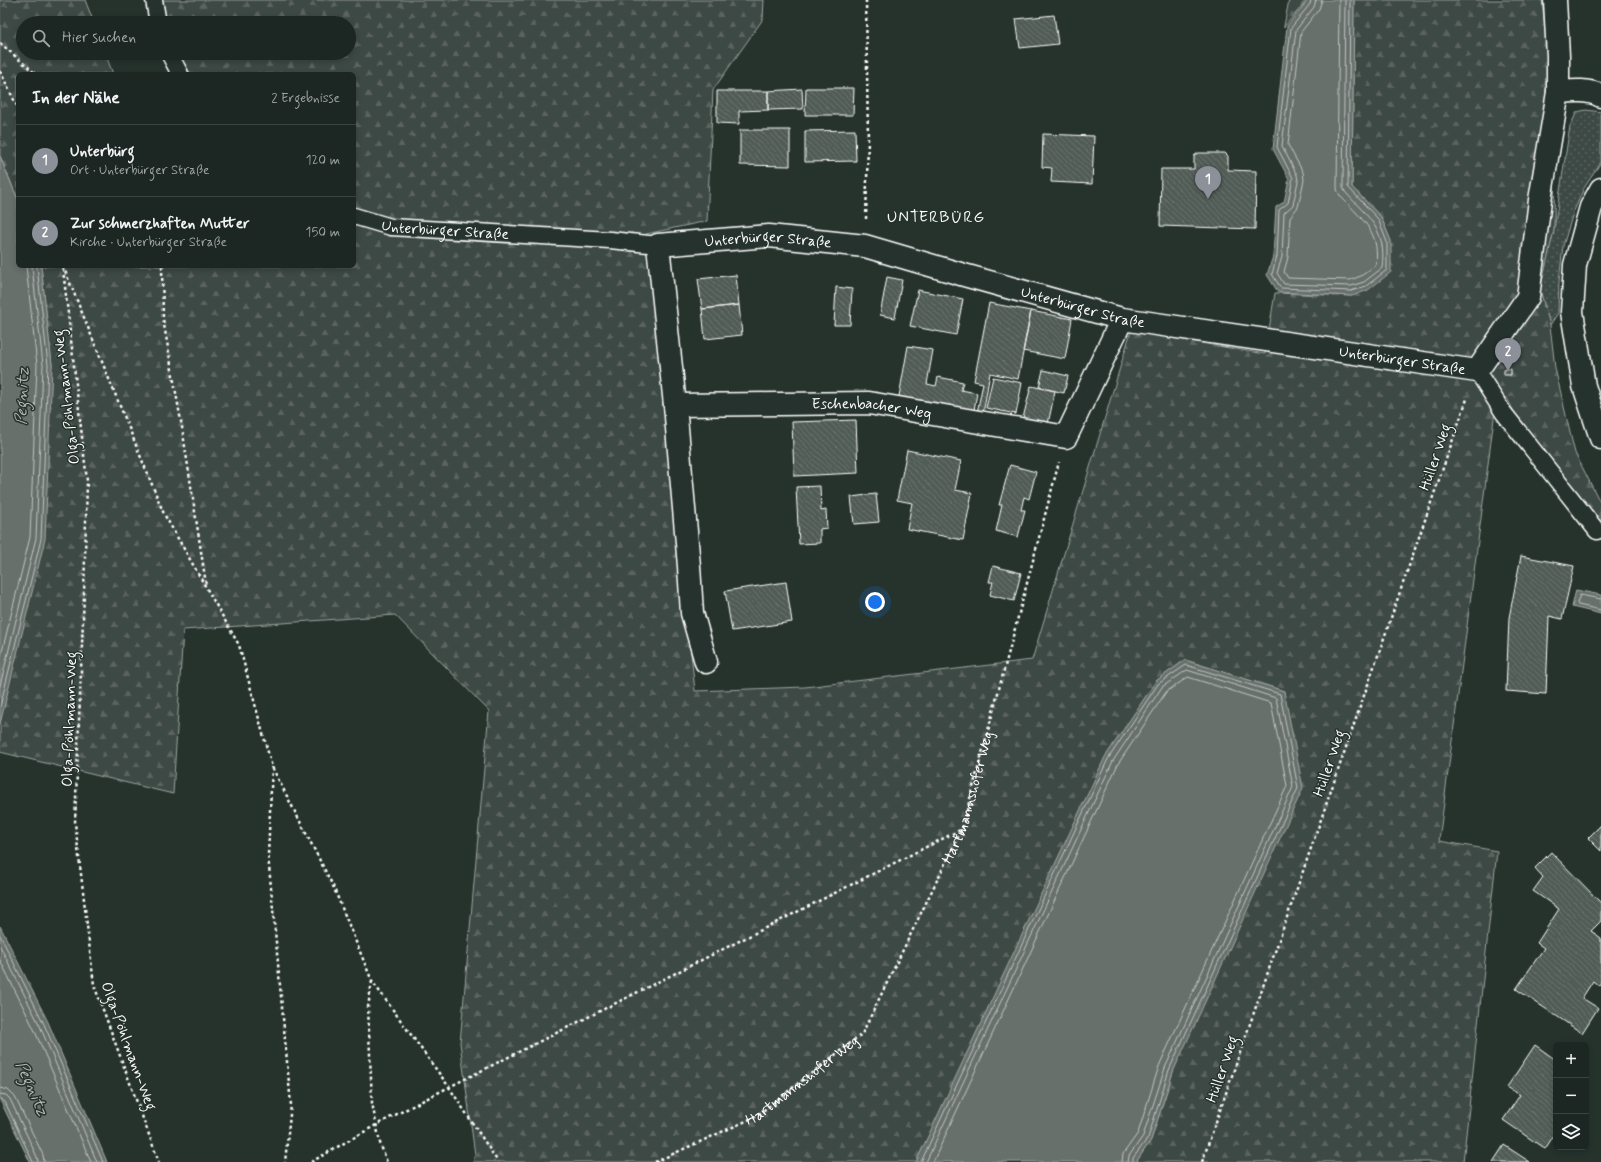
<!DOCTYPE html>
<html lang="de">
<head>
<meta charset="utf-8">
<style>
	:root { --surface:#1c2622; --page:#29322f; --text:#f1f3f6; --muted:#a0a5a5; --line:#3a4340; --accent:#8c9099 }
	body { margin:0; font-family:Mynerve,sans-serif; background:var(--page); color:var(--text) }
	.controls { position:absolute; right:12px; bottom:12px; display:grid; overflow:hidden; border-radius:6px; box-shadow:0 2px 6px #0003 }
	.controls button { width:36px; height:36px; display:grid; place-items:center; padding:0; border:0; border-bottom:1px solid var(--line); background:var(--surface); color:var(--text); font:20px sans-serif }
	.you { position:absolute; left:875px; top:602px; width:14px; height:14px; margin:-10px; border:3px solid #fff; border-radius:50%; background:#1a73e8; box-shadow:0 0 0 6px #1a73e833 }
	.badge { display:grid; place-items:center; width:26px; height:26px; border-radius:50%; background:var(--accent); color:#fff; font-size:13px; font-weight:700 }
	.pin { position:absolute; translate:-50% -33px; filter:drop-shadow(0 1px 2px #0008) }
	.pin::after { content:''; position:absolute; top:21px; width:14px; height:12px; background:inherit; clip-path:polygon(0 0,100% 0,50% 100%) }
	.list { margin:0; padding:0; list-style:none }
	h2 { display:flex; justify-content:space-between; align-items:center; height:52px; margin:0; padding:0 16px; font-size:17px }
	h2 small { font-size:13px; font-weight:400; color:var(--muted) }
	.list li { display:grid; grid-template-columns:26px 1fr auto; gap:12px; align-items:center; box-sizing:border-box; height:72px; padding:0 16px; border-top:1px solid var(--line) }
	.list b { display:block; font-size:15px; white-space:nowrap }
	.list p { margin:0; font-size:13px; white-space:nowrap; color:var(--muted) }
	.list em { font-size:13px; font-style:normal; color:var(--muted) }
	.icon { flex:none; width:22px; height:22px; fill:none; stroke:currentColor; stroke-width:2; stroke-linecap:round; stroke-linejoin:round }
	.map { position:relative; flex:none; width:1601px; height:1162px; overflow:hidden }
	.search { position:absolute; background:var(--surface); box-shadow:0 2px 6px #0003; left:16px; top:16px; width:340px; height:44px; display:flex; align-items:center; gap:10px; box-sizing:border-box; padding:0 14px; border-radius:22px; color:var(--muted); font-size:15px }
	.panel { position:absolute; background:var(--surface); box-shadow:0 2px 6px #0003; left:16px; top:72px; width:340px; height:196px; border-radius:6px }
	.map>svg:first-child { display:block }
	.grass { fill:url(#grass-dots); stroke:#9ea4a2 }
	.forest { fill:url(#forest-firs); stroke:#9ea4a2 }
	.water { fill:#67706c; stroke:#a4a9a7 }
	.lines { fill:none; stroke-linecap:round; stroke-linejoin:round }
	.shore { stroke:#c2c6c4; stroke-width:1 }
	.building { fill:url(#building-back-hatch); stroke:#fff }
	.lane-casing { stroke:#fff; stroke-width:19 }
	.street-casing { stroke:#fff; stroke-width:25 }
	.path { stroke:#fff; stroke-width:2.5; stroke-dasharray:3 3; stroke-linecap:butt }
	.lane { stroke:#26332d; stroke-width:16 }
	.street { stroke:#26332d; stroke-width:22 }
	.labels { text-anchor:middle; stroke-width:3; stroke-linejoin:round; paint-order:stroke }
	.street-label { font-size:15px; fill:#fff; stroke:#26332d }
	.neighbourhood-label { font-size:16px; letter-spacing:1px; fill:#fff; stroke:#26332d }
	.water-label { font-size:16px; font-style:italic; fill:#b3b8b6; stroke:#26332d }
</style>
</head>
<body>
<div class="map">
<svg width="1601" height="1162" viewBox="0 0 1601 1162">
	<defs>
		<pattern id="grass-dots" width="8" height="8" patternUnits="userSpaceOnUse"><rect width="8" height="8" fill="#3e4944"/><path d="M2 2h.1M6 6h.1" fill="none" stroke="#5b6460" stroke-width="1.8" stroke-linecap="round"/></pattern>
		<pattern id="forest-firs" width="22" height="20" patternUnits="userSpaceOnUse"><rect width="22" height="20" fill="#3e4944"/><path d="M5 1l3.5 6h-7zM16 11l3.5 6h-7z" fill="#5b6460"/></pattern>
		<pattern id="building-back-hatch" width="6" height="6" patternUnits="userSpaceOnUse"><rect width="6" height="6" fill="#515c57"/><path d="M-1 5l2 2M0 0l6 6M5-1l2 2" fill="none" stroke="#6b7470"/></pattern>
	</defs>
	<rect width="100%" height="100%" fill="#26332d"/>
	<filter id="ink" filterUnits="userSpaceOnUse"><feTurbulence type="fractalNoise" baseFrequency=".025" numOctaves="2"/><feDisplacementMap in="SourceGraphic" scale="8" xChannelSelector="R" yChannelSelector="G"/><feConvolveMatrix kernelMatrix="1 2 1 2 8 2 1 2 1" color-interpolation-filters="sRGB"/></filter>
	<g filter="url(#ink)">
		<path class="grass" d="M1586 110 1601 112V162L1584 188 1573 213 1563 246 1559 282 1558 313 1550 325 1540 290 1554 230 1570 126 1577 112Z"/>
		<path class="forest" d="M0 0H85L94 23H23V53H105L113 74H18V200L0 156Z
			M159 0H764L763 19 713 90 707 221 646 234 695 691 805 687 1032 660 1131 331 1265 354 1275 293 1352 296 1391 241 1381 217 1352 187 1354 0H1542L1555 128 1554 230 1540 290 1550 325 1555 368 1571 437 1575 453 1601 504V522L1514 412 1507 398 1497 395 1439 841 1497 851 1463 1162H1136L1151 1140 1173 1072 1284 691 1185 660 1156 681 916 1162H473L475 1155 460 1043 489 711 395 615 183 630 173 794 0 752V724L52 365 41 266H354V74H191L177 53H349V23H162Z
			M1289 0H1307L1284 27V26Z"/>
		<path class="water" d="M1308 0H1354L1352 187 1381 217 1391 241V272L1368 290 1352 296 1278 292 1267 275 1273 256 1276 207 1284 202 1289 179 1273 149 1287 26Z
			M0 156 18 200V266H41L52 365 45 539 0 724Z
			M1576 590 1601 595V614L1572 607Z
			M1185 660 1284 691 1303 788 1173 1072 1151 1140 1136 1162H916L1105 757 1156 681Z
			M0 926 48 1022 107 1162H30L0 1100Z"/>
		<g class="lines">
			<path class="shore" d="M1311 0 1310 4 1291 28 1277 147 1293 178 1288 203 1279 210 1277 256 1272 274 1281 288 1351 291 1366 286 1387 270V242L1378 219 1348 187 1350 0
				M1316 0 1314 7 1296 30 1282 146 1297 175 1298 181 1293 205 1284 213 1282 257 1277 273 1284 284 1351 286 1364 282 1382 268C1387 230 1369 218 1346 193L1343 188 1345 0
				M1322 0 1319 9 1301 32 1288 145 1303 172 1304 180 1298 207 1290 217 1288 257 1284 272 1288 278 1350 280 1361 276 1376 265C1379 236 1369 226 1350 206 1345 201 1339 196 1337 189L1339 0
				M1601 599 1580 595 1577 603 1578 605 1601 610
				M0 660 30 537 37 365 26 266
				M0 686 36 538 43 365 32 266
				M0 707 41 539 48 365 37 266
				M0 935 44 1024 103 1162
				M0 946 40 1026 97 1162
				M0 960 34 1029 91 1162
				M0 1088 8 1090 15 1097 43 1155 44 1162
				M0 1094 6 1095 10 1099 37 1157 38 1162
				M0 1099 5 1102 33 1162
				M921 1162 1108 759 1158 684 1186 665 1280 694 1298 788 1169 1070 1148 1138 1133 1158V1162
				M926 1162 1113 761 1162 687 1187 670 1276 698 1293 787 1165 1068 1143 1136 1129 1156 1128 1162
				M933 1162 1118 764 1166 692 1188 677 1271 703 1287 786 1159 1066 1138 1133 1123 1154 1122 1162"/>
		</g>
		<path class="building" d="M1054 15 1058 44 1020 48 1016 19Z
			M806 88H854L853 115H805Z
			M802 89 803 109 768 110V91Z
			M717 91H768V110L739 111V124L717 123Z
			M740 130H790V166L740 165Z
			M855 130 856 161 805 162V131Z
			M1043 134 1094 136 1092 184 1051 182 1052 168 1042 167Z
			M1198 153H1225L1228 156V170L1256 171 1255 229 1160 226 1161 169H1194V156Z
			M736 275 739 305 702 309 698 279Z
			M887 277 902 280 895 318 880 315Z
			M836 287 852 289 850 325H834Z
			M918 290 963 299 956 335 910 326Z
			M989 303 1031 311 1018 379 990 373 983 414 977 413 983 383 974 381Z
			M739 305 742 335 705 339 702 309Z
			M1031 311 1072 319 1065 359 1023 351Z
			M908 346 933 350 927 384 936 386 938 377 963 382 961 390 977 393 973 416 898 402Z
			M1504 369H1511V375H1504Z
			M1043 370 1068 376 1064 393 1039 387Z
			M993 377 1022 383 1016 414 986 408Z
			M1031 386 1055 391 1048 424 1023 418Z
			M856 420 858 473 794 476 792 422Z
			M907 450 961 461 955 490 972 493 963 540 907 529 912 503 897 500Z
			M1010 465 1036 472 1029 499 1024 497 1021 510H1025L1018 537 996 531 1002 505H999Z
			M820 486 821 511 826 510 827 528 820 529V543L799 544 796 487Z
			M876 494 879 522 854 524 851 497Z
			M1521 556 1574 566 1562 619 1549 616 1546 694 1506 691 1509 618Z
			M993 566 1021 573 1014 601 990 595 993 582H989Z
			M786 582 792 622 732 631 725 591Z
			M1601 825V851L1588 838Z
			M1551 852 1601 903V921L1591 931 1601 938V982L1599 986 1593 981 1582 998 1598 1008 1582 1033 1516 989 1544 948 1537 943 1559 909 1533 891 1543 877 1535 868Z
			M1535 1045 1556 1060V1132L1545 1149 1503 1120 1520 1095 1507 1087Z
			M1504 1145 1530 1162H1493Z"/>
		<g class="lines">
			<defs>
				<g id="lane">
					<path d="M154 0 158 23"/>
					<path d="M169 53 180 74"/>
					<path id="s2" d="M354 216 391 227 610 240 658 245"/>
					<path d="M1477 371 1503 412 1597 531"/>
				</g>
				<g id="street">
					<path d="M1558 92C1572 91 1588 89 1601 96"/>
					<path d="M1601 189 1591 207 1575 265 1572 312 1584 386 1601 438"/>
					<path id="s3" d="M675 405 869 403 1066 437 1122 319"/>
					<path id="s4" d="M706 662 692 613 689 566 675 405 658 245 769 236 865 246 964 275 1122 319 1477 371 1528 297 1540 200 1558 92V56L1555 0"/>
				</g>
			</defs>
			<use href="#lane" class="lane-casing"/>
			<use href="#street" class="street-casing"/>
			<g class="path">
				<path d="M0 43 36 74"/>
				<path d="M0 71 18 108"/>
				<path d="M866 219 868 140 866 0"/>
				<path d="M63 266 164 514 239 645 272 767 333 886 372 981 449 1087 498 1162"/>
				<path d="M162 266 163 319 182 427 206 584"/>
				<path d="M63 269 87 481 84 594 75 823 94 985 159 1162"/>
				<path d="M272 767 268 855 291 1105 285 1162"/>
				<path d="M372 981 368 1007 372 1103 380 1143 387 1162"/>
				<path d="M311 1162 376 1125 449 1087 962 829"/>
				<path id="s1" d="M655 1162 755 1117 862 1034 962 829 1059 462"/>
				<path d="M1202 1162 1467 399"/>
			</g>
			<use href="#lane" class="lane"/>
			<use href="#street" class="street"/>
		</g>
	</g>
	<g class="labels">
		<g class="street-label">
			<text dy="5" stroke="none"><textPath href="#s2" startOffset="93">Unterbürger Straße</textPath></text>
			<text dy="5" stroke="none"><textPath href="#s4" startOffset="531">Unterbürger Straße</textPath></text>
			<text dy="5" stroke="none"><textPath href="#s4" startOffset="855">Unterbürger Straße</textPath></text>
			<text dy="5" stroke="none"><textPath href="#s4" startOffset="1179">Unterbürger Straße</textPath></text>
			<text transform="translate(66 397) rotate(-97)" y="5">Olga-Pöhlmann-Weg</text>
			<text dy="5" stroke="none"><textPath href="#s3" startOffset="197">Eschenbacher Weg</textPath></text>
			<text transform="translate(1435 457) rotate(-71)" y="5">Hüller Weg</text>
			<text transform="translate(69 719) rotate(-88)" y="5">Olga-Pöhlmann-Weg</text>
			<text transform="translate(1329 763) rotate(-71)" y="5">Hüller Weg</text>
			<text dy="5" stroke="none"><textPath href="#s1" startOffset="505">Hartmannshofer Weg</textPath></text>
			<text transform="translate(129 1046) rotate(70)" y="5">Olga-Pöhlmann-Weg</text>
			<text transform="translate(1222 1069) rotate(-71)" y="5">Hüller Weg</text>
			<text dy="5" stroke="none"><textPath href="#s1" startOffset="169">Hartmannshofer Weg</textPath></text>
		</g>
		<g class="neighbourhood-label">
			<text x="936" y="222">UNTERBÜRG</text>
		</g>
		<g class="water-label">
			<text transform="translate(21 396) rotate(-88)" y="6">Pegnitz</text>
			<text transform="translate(33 1088) rotate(66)" y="6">Pegnitz</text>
		</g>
	</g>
</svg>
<div class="controls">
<button>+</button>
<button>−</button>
<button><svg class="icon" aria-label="layers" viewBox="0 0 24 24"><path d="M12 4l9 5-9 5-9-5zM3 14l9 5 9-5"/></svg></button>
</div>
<div class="you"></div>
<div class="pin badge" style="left:1208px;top:199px">1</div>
<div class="pin badge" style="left:1508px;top:371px">2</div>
<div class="search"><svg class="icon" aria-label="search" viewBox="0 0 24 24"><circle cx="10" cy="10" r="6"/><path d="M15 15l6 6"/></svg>Hier suchen</div>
<section class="panel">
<h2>In der Nähe<small>2 Ergebnisse</small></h2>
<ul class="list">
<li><span class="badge">1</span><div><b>Unterbürg</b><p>Ort · Unterbürger Straße</p></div><em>120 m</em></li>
<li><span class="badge">2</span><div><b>Zur schmerzhaften Mutter</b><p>Kirche · Unterbürger Straße</p></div><em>150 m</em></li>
</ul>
</section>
</div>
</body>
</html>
